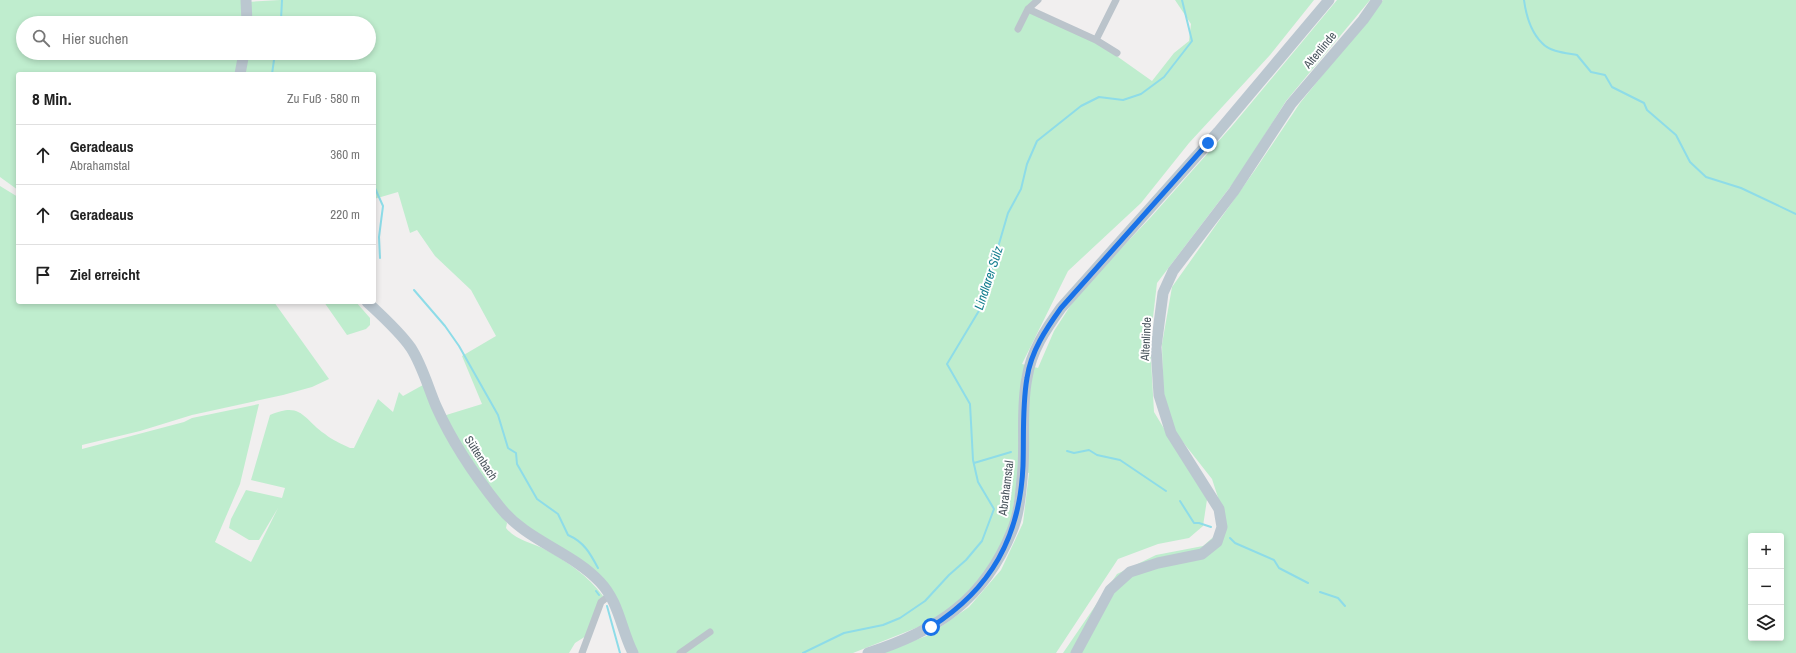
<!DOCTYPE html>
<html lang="de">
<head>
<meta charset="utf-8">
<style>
	:root { --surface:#fff; --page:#f6f6f6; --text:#222; --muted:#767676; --line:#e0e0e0 }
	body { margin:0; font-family:"Archivo Narrow",sans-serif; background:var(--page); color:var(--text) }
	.controls { position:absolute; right:12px; bottom:12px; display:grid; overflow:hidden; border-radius:4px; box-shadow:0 2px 6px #0003 }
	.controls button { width:36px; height:36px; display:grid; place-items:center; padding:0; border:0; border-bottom:1px solid var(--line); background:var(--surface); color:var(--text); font:20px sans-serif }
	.stop { position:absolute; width:12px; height:12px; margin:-9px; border:3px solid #1a73e8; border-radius:50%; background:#fff }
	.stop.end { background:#1a73e8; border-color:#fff; box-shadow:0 1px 4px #0008 }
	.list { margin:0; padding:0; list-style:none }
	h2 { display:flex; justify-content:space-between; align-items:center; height:52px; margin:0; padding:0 16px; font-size:17px }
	h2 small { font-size:13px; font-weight:400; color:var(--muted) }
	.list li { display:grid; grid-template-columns:26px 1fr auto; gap:12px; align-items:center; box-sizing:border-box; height:60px; padding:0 16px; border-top:1px solid var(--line) }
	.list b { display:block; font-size:15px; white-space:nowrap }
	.list p { margin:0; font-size:13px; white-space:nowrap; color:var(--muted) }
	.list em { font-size:13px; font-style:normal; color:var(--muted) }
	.icon { flex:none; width:22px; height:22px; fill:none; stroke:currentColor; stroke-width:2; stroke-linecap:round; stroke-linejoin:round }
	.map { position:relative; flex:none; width:1796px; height:653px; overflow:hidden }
	.search { position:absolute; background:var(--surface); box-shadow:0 2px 6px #0003; left:16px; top:16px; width:360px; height:44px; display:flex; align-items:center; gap:10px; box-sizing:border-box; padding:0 14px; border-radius:22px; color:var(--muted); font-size:15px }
	.panel { position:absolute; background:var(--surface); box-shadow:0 2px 6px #0003; left:16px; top:72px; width:360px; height:232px; border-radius:4px }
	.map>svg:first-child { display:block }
	.green { fill:#bfedce; fill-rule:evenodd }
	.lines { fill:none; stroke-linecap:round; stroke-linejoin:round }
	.stream { stroke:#8edce8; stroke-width:2 }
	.street { stroke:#bbc4cb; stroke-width:7 }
	.secondary { stroke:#bbc7d0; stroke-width:11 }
	.route { stroke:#1a73e8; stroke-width:5 }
	.labels { text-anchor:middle; stroke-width:4; stroke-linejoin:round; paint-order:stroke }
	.street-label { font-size:12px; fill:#48535c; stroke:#fff }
	.water-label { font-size:13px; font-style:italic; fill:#127d8e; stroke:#fff }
</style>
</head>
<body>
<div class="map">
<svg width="1796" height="653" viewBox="0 0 1796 653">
	<rect width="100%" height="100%" fill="#f1efef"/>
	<path class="green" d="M0 0H241L242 23H23V53H240L237 74H18V190L0 177Z
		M280 0H1037L1029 9 1087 35 1152 81 1174 53 1189 41 1191 24 1175 0H1314L1270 55 1189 143 1141 203 1068 271 1022 364 1038 368 1054 331 1078 294 1151 217 1232 126 1337 0H1370L1286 101 1240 174 1157 283 1150 343 1154 412 1180 455 1208 493 1203 526 1189 538 1158 544 1118 559 1056 653H880L929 635 969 607 1001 570 1023 523 1029 473 1019 471 1011 521 1000 547 981 577 955 605 926 624 853 653H637L613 597 498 506 443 416 482 404 462 356 496 336 471 290 435 256 417 230 410 233 398 192 374 199V74H242L245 53H369V23H248L247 2Z
		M1383 0H1796V653H1063L1117 574 1156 555 1203 546 1227 525 1212 479 1175 432 1163 391 1162 344 1172 287 1255 170 1300 103ZM1751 536H1781V638H1751Z
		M0 186 18 197V302H274L329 379 312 387 283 395 192 415 140 431 82 445V449L184 422 192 418 259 404 240 484 215 542 251 562 278 508 259 540H249L229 528 231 519 246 490 282 498 285 488 251 480 270 415C302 401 303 419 325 434 332 440 342 444 350 448H354L378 399 393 412 399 392 403 396 423 385 507 523 506 528C515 540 533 543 546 550 568 562 588 576 603 596L586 636 575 643 569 653H0Z
		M324 302H356L370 318V325L366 329 347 335Z"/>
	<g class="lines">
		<path class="stream" d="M1524 0C1526 15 1531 32 1542 43 1550 52 1566 53 1577 55L1591 72 1605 75 1612 87 1644 103 1647 110 1676 135 1690 162 1706 177 1741 188 1796 214
			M279 23 281 20 282 0
			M272 74 274 60 277 53
			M374 186 383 206 379 237 380 258
			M414 290 445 326 459 346 498 415 508 448 516 453 517 464 537 499 558 514 568 535C584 542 590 553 598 568
			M1067 451 1074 453 1089 450 1097 455 1120 460 1166 491
			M974 463 1011 452
			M1180 501 1194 523H1199L1211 527
			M1230 538 1235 543 1274 560 1279 568 1308 583
			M596 591 599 595
			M1320 592 1338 598 1345 606
			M607 606 620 653
			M803 653 844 633 883 625 900 618 925 601 949 575 966 560 982 541 994 509 978 482 973 460 970 404 947 364 980 309 1008 213 1021 189 1027 164 1037 141 1081 106 1099 97 1123 100 1141 94 1164 77 1192 41 1182 0"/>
		<path class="street" d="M1028 9 1096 40 1117 53
			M1018 29 1028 9 1038 0
			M1096 40 1116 0
			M582 653 601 602 610 595
			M680 653 710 632"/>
		<path class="secondary" d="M246 0 247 23
			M240 74 244 53
			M367 302C382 316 399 331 411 348 422 365 428 387 436 406 452 442 475 476 499 506 526 541 571 551 600 582 619 602 621 629 633 653
			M868 653C937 631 984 600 1012 531 1020 512 1021 489 1023 468 1025 438 1021 407 1027 378 1031 351 1046 329 1061 308L1218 132 1329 0
			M1076 653 1110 590 1130 572 1158 563 1202 554 1217 542 1222 527 1219 509 1171 433 1159 395 1156 347 1163 293 1173 271 1234 191 1291 104 1363 20 1377 0"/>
	</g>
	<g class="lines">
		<path class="route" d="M931 627C991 589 1020 537 1023 466 1024 437 1022 407 1027 378 1031 351 1046 329 1061 308L1208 143"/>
	</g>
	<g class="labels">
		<g class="street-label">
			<text transform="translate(1320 50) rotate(-50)" y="4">Altenlinde</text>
			<text transform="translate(1146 339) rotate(-87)" y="4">Altenlinde</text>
			<text transform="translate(481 458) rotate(57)" y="4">Süttenbach</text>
			<text transform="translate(1006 488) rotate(-83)" y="4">Abrahamstal</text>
		</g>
		<g class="water-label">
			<text transform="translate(988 278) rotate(-72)" y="5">Lindlarer Sülz</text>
		</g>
	</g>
</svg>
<div class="controls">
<button>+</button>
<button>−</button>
<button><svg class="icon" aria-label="layers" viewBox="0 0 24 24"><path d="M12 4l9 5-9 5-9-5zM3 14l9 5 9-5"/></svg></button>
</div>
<div class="stop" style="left:931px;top:627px"></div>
<div class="stop end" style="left:1208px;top:143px"></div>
<div class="search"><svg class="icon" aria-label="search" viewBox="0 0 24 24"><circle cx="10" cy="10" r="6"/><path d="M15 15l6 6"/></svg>Hier suchen</div>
<section class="panel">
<h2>8 Min.<small>Zu Fuß · 580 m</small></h2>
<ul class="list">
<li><svg class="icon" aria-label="ahead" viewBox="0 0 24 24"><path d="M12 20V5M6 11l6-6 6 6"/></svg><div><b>Geradeaus</b><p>Abrahamstal</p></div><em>360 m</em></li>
<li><svg class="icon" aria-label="ahead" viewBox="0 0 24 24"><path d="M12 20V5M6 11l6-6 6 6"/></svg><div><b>Geradeaus</b></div><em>220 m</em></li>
<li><svg class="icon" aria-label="arrive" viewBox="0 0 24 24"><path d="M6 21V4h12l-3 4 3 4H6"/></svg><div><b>Ziel erreicht</b></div></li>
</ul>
</section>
</div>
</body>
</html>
